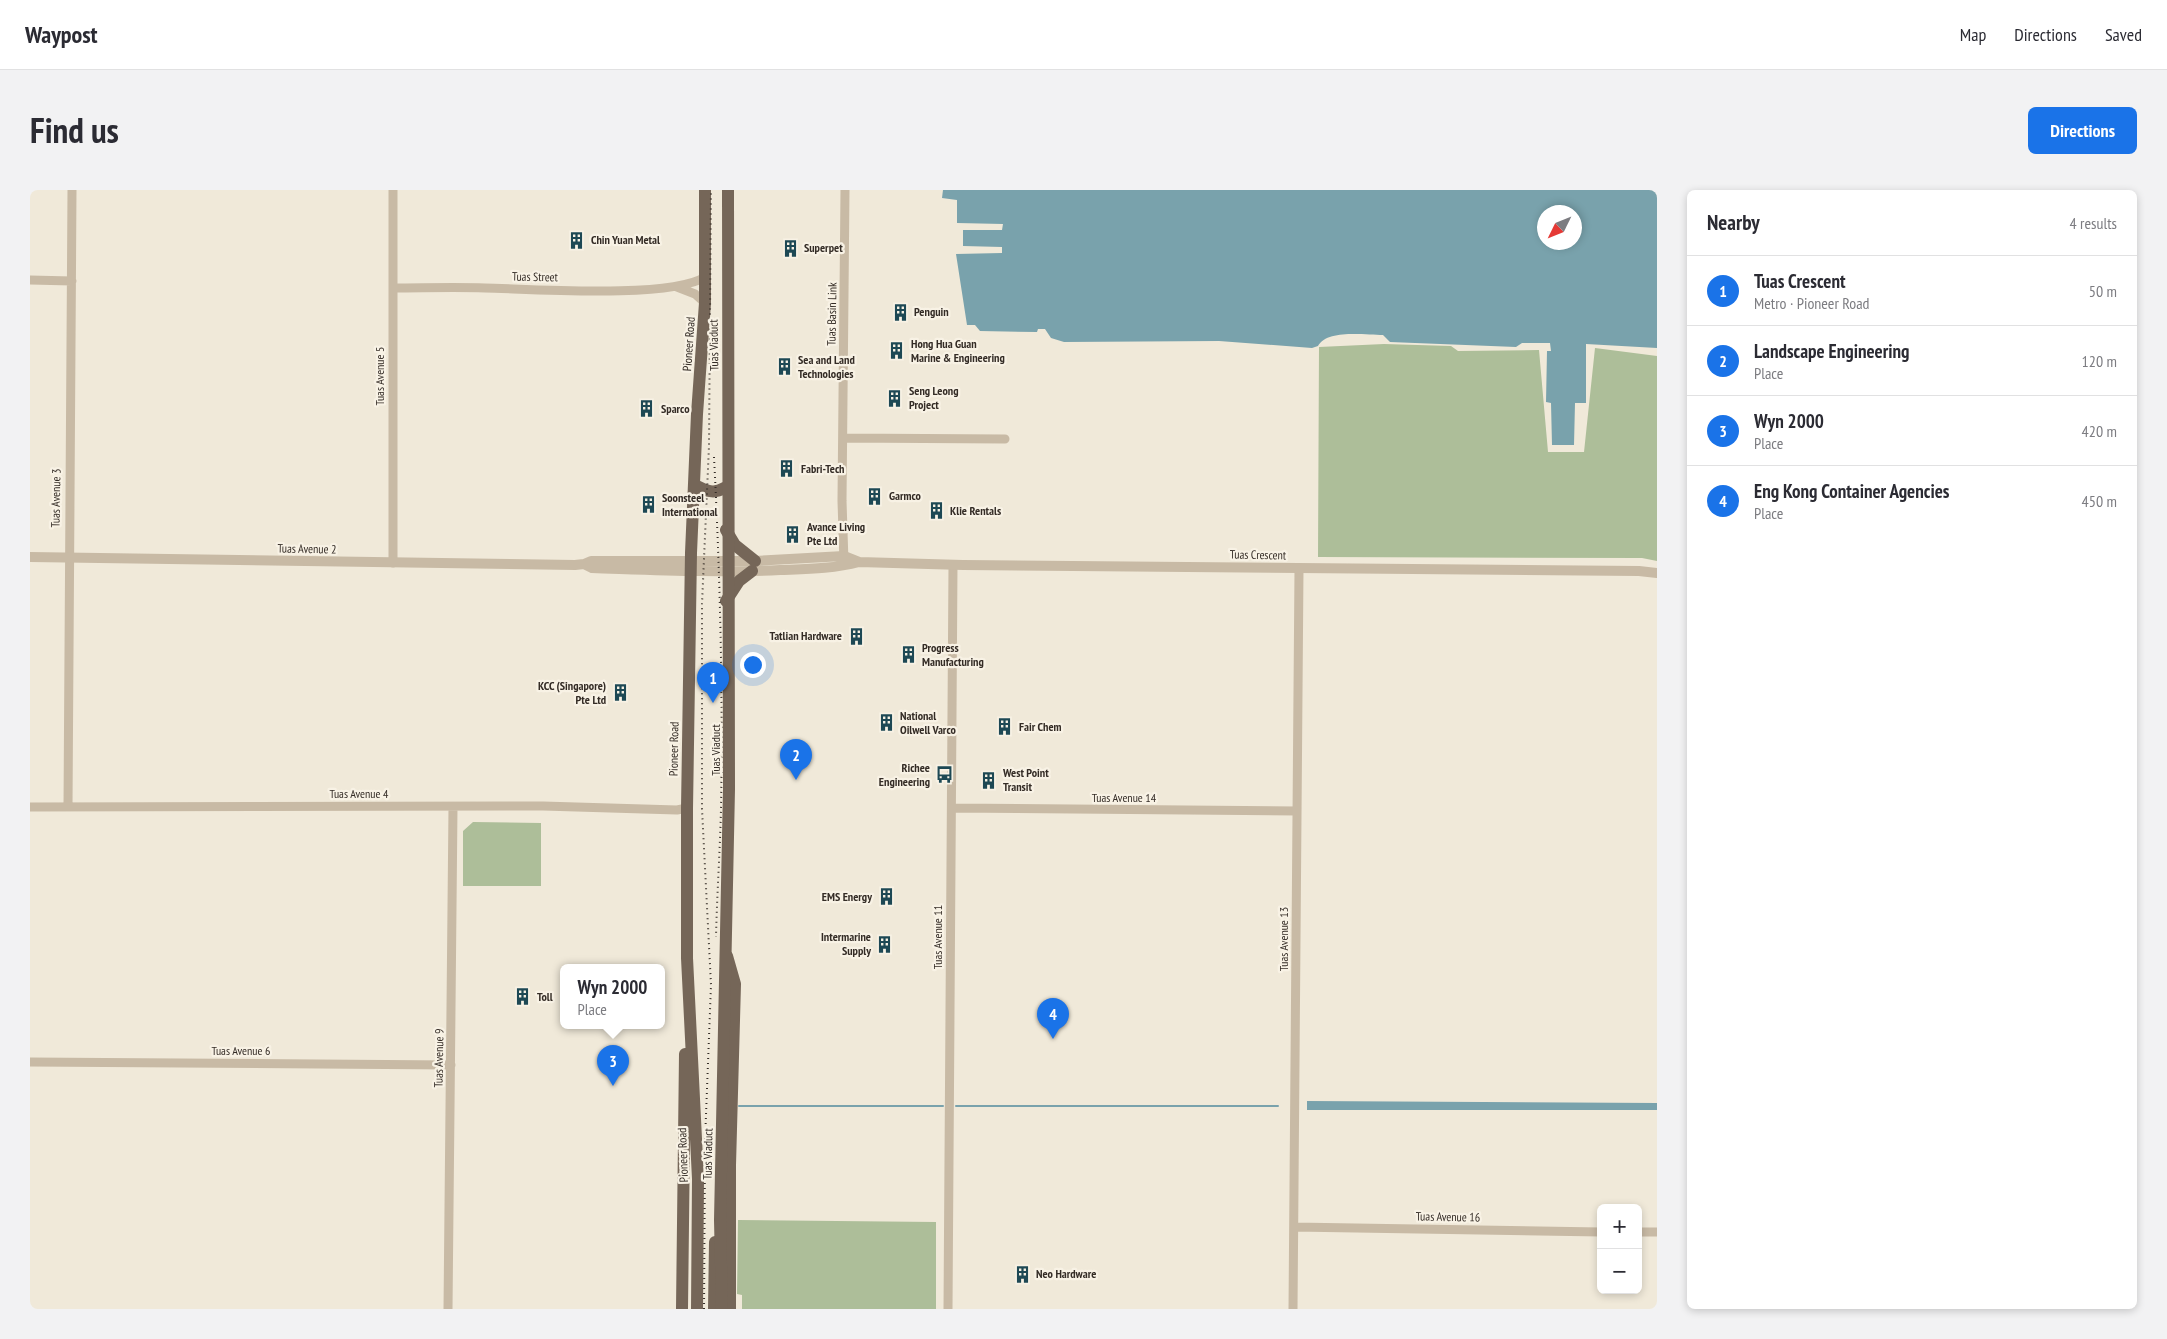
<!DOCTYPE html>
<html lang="en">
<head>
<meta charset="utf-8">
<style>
	:root { --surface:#fff; --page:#f2f2f3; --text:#2b2b33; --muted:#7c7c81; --line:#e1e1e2; --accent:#1a73e8 }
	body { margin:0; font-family:"PT Sans Narrow",sans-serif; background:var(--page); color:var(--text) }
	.controls { position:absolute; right:15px; bottom:15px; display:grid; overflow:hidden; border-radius:8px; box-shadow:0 2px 8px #0003 }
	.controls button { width:45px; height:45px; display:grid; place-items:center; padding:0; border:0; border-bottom:1px solid var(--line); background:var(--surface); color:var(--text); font:25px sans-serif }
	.compass { position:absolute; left:1507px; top:15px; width:45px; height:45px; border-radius:50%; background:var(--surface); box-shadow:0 2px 8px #0003; rotate:227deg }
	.you { position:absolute; left:722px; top:474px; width:18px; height:18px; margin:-12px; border:4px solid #fff; border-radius:50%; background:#1a73e8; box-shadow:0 0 0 8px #1a73e833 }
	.badge { display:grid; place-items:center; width:32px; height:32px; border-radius:50%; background:var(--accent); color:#fff; font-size:16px; font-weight:700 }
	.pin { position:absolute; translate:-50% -41px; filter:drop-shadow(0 1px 2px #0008) }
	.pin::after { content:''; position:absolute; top:26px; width:18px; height:15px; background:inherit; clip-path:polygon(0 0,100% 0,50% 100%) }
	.popup { position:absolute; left:530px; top:774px; width:105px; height:65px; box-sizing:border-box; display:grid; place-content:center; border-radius:8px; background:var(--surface); filter:drop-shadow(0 1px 4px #0005); font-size:16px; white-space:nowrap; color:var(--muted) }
	.popup b { font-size:19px; color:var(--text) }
	.popup::after { content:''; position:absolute; left:50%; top:100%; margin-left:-10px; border:10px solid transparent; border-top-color:var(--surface) }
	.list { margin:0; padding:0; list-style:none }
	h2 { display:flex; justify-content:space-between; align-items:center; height:65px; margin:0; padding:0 20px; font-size:21px }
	h2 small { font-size:16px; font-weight:400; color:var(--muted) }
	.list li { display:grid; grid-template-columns:32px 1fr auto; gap:15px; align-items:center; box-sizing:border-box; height:70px; padding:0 20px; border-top:1px solid var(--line) }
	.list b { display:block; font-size:19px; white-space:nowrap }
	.list p { margin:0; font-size:16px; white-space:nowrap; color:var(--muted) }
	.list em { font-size:16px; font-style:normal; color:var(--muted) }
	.map { position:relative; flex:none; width:1627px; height:1119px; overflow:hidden; border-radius:8px }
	header { display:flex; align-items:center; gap:30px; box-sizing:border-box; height:70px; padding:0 25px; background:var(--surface); border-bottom:1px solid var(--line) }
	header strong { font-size:24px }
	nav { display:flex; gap:28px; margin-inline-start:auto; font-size:18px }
	.intro { display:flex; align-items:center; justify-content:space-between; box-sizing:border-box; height:120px; padding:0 30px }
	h1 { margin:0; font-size:35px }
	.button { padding:12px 22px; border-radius:8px; background:var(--accent); color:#fff; font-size:18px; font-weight:700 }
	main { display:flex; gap:30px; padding:0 30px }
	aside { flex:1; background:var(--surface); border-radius:8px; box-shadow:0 2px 8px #0003 }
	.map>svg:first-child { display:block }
	.green { fill:#adbe99 }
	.water { fill:#79a2ac; fill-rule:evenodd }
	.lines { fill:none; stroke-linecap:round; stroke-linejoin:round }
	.stream { stroke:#79a2ac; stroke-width:2 }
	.minor { stroke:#c8baa5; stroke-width:9 }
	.tertiary { stroke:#c8baa5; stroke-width:10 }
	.primary { stroke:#756658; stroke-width:12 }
	.rail { stroke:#342c26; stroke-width:2; stroke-dasharray:1 4; stroke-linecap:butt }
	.primary-bridge { stroke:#756658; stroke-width:12 }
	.labels { text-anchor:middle; stroke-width:4.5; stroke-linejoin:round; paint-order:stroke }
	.poi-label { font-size:12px; font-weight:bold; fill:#342c26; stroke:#f8f2e5; text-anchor:start }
	.street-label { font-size:12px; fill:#342c26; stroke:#f8f2e5 }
</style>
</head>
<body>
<header>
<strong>Waypost</strong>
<nav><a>Map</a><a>Directions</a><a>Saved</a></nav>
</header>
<div class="intro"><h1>Find us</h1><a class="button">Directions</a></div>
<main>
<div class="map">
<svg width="1627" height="1119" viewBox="0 0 1627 1119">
	<rect width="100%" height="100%" fill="#f0e9d9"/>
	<path class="green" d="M1354 154 1421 156 1428 161 1509 160 1518 262H1554L1565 158 1627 166V371L1612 368 1288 367 1289 157Z
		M443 632 511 633V696H433V641Z
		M708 1030 906 1032V1119H712V1105L707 1104Z"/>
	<path class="water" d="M913 0H1627V158L1556 154V213H1545L1544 255H1522L1521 213 1516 212 1517 161H1521L1520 153H1492L1486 157 1360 152 1353 145C1335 145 1297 139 1288 156L1282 158 1189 151 1034 152 1021 148 1015 139H1008L1007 142 950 141 945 135H937L926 64 972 63V57L933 56V40H972L973 34 927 33V10L912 8ZM1514 22H1544V52H1514Z
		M1277 911 1627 913V920H1277Z"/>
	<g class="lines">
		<path class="stream" d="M709 916H913
			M926 916H1248"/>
		<path class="minor" d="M0 90 42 91
			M647 97 665 104 675 113
			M363 98C393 98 424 97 455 98 501 99 640 109 675 87
			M813 248 975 249
			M814 372 812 311 815 0
			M363 373V0
			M0 617 513 616 647 620 657 618
			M38 617 42 0
			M922 618 1267 621
			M0 872 421 875
			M1264 1037 1571 1042
			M1608 1042H1627
			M418 1119 423 617
			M918 1119 923 375
			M1263 1119 1269 379"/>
		<path class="tertiary" d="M0 367 545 375 554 374 561 371H725L814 366 829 372
			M554 374 562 378C625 380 687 383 750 380 776 379 803 379 829 372L933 375 1609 381 1627 383"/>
		<path class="primary" d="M665 295C675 300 683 305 694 298
			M696 340 705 355 725 371
			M696 411 709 391 722 381
			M697 766 705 794 700 975V1119
			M652 1119 655 864
			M667 1119 668 989 657 768V618L661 363 667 224 675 113V0
			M684 1119 685 1052"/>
		<path class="rail" d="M684 267C690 384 693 501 691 618 690 661 687 704 686 747
			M674 1119 675 951 681 795 672 619V414L679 256 681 0"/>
		<path class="primary-bridge" d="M692 1119 690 1030 699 599 698 0"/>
	</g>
	<defs>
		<symbol id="building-bare" viewBox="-9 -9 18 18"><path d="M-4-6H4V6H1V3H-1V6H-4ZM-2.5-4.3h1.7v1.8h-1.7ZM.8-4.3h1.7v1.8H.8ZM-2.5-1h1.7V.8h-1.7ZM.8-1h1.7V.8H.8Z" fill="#1d4854" stroke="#f8f2e5" stroke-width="2.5" paint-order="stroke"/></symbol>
		<symbol id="bus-bare" viewBox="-9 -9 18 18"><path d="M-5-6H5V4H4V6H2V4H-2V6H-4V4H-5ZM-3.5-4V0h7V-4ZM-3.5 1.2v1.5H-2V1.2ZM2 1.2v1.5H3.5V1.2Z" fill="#1d4854" stroke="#f8f2e5" stroke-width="2.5" paint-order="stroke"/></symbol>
	</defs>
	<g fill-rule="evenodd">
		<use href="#building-bare" x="534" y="38" width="25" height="25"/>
		<use href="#building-bare" x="748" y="46" width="25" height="25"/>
		<use href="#building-bare" x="858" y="110" width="25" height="25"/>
		<use href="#building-bare" x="854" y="148" width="25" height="25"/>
		<use href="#building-bare" x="742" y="164" width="25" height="25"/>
		<use href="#building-bare" x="852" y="196" width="25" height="25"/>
		<use href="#building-bare" x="604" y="206" width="25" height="25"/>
		<use href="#building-bare" x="744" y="266" width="25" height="25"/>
		<use href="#building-bare" x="832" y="294" width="25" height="25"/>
		<use href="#building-bare" x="606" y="302" width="25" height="25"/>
		<use href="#building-bare" x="894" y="308" width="25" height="25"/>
		<use href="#building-bare" x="750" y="332" width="25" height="25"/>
		<use href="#building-bare" x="814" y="434" width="25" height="25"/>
		<use href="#building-bare" x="866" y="452" width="25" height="25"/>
		<use href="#building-bare" x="578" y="490" width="25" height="25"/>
		<use href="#building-bare" x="844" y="520" width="25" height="25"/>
		<use href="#building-bare" x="962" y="524" width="25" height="25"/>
		<use href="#bus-bare" x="902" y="572" width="25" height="25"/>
		<use href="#building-bare" x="946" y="578" width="25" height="25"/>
		<use href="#building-bare" x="844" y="694" width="25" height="25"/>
		<use href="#building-bare" x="842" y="742" width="25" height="25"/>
		<use href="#building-bare" x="480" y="794" width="25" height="25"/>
		<use href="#building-bare" x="980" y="1072" width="25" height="25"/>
	</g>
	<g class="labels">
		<g class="poi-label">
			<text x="561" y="54">Chin Yuan Metal</text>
			<text x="774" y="62">Superpet</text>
			<text x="884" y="126">Penguin</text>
			<text x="881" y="158">Hong Hua Guan<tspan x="881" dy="14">Marine &amp; Engineering</tspan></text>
			<text x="768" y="174">Sea and Land<tspan x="768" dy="14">Technologies</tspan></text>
			<text x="879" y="205">Seng Leong<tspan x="879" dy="14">Project</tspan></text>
			<text x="631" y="223">Sparco</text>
			<text x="771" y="283">Fabri-Tech</text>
			<text x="859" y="310">Garmco</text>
			<text x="632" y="312">Soonsteel<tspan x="632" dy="14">International</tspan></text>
			<text x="920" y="325">Klie Rentals</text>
			<text x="777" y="341">Avance Living<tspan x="777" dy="14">Pte Ltd</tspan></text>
			<text x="812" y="450" text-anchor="end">Tatlian Hardware</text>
			<text x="892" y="462">Progress<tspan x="892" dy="14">Manufacturing</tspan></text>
			<text x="576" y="500" text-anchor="end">KCC (Singapore)<tspan x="576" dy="14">Pte Ltd</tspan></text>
			<text x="870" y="530">National<tspan x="870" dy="14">Oilwell Varco</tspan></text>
			<text x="989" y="541">Fair Chem</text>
			<text x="900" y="582" text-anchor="end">Richee<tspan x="900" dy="14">Engineering</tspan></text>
			<text x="973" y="587">West Point<tspan x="973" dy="14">Transit</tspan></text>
			<text x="842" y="711" text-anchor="end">EMS Energy</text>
			<text x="841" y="751" text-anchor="end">Intermarine<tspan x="841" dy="14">Supply</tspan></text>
			<text x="507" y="811">Toll</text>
			<text x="1006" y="1088">Neo Hardware</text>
		</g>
		<g class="street-label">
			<text transform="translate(505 87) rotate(1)" y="4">Tuas Street</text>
			<text transform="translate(802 124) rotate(-89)" y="4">Tuas Basin Link</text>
			<text transform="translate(659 154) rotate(-86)" y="4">Pioneer Road</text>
			<text transform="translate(684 155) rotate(-91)" y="4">Tuas Viaduct</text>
			<text transform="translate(350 186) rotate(-90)" y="4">Tuas Avenue 5</text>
			<text transform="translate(26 308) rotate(-89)" y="4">Tuas Avenue 3</text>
			<text transform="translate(277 359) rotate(1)" y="4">Tuas Avenue 2</text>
			<text transform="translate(1228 365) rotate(1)" y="4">Tuas Crescent</text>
			<text transform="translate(644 559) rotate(-89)" y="4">Pioneer Road</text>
			<text transform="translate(686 560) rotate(-90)" y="4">Tuas Viaduct</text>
			<text x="329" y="608">Tuas Avenue 4</text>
			<text x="1094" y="612">Tuas Avenue 14</text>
			<text transform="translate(908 747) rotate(-90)" y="4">Tuas Avenue 11</text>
			<text transform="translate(1254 749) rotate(-90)" y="4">Tuas Avenue 13</text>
			<text x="211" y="865">Tuas Avenue 6</text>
			<text transform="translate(409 868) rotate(-89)" y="4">Tuas Avenue 9</text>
			<text transform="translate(678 964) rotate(-89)" y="4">Tuas Viaduct</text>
			<text transform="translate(653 965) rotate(-92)" y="4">Pioneer Road</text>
			<text transform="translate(1418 1027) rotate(1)" y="4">Tuas Avenue 16</text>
		</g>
	</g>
</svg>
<div class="controls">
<button>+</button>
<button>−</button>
</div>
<svg class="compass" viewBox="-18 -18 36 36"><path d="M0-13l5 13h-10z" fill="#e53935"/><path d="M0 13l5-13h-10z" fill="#7c7c81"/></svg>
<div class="you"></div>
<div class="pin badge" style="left:683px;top:513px">1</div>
<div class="pin badge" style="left:766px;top:590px">2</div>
<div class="pin badge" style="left:583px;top:896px">3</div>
<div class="popup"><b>Wyn 2000</b>Place</div>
<div class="pin badge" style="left:1023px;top:849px">4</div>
</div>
<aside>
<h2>Nearby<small>4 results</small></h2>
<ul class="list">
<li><span class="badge">1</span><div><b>Tuas Crescent</b><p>Metro · Pioneer Road</p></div><em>50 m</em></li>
<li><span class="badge">2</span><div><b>Landscape Engineering</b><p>Place</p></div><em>120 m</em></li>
<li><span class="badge">3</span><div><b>Wyn 2000</b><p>Place</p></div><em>420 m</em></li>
<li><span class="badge">4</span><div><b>Eng Kong Container Agencies</b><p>Place</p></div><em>450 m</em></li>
</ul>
</aside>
</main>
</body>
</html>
